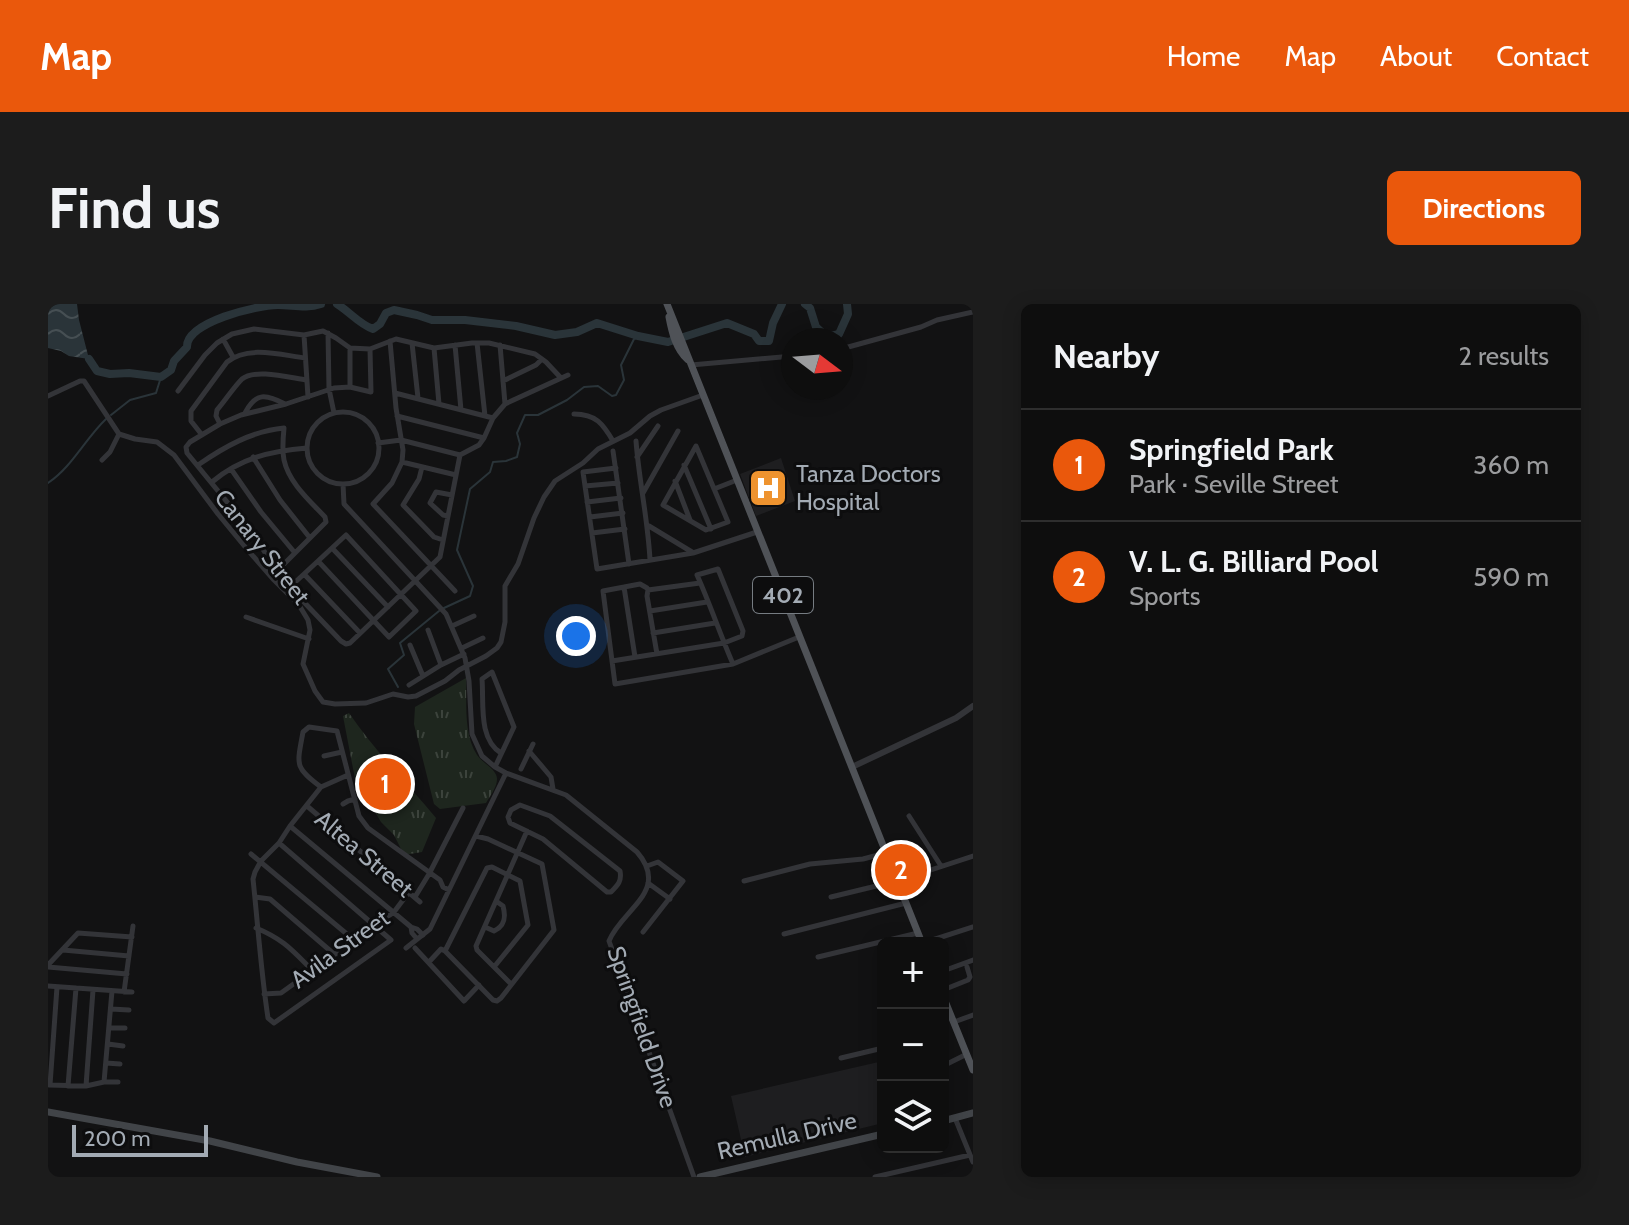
<!DOCTYPE html>
<html lang="en">
<head>
<meta charset="utf-8">
<style>
	:root { --surface:#0e0e0e; --page:#1c1c1c; --text:#f1f3f6; --muted:#9b9c9e; --line:#2e2e2e; --accent:#ea580c }
	body { margin:0; font-family:Cabin,sans-serif; background:var(--page); color:var(--text) }
	.controls { position:absolute; right:24px; bottom:24px; display:grid; overflow:hidden; border-radius:12px; box-shadow:0 4px 20px #0003 }
	.controls button { width:72px; height:72px; display:grid; place-items:center; padding:0; border:0; border-bottom:2px solid var(--line); background:var(--surface); color:var(--text); font:40px sans-serif }
	.compass { position:absolute; left:733px; top:24px; width:72px; height:72px; border-radius:50%; background:var(--surface); box-shadow:0 4px 20px #0003; rotate:106deg }
	.scale { position:absolute; left:24px; bottom:20px; width:136px; box-sizing:border-box; padding-left:8px; border:4px solid #a3abb4; border-top:0; font-size:22px; line-height:28px; white-space:nowrap; color:#a3abb4; -webkit-text-stroke:6px #0d0d0e; paint-order:stroke }
	.you { position:absolute; left:528px; top:332px; width:28px; height:28px; margin:-20px; border:6px solid #fff; border-radius:50%; background:#1a73e8; box-shadow:0 0 0 12px #1a73e833 }
	.badge { display:grid; place-items:center; width:52px; height:52px; border-radius:50%; background:var(--accent); color:#fff; font-size:26px; font-weight:700 }
	.pin { position:absolute; translate:-50% -50%; border:4px solid #fff; box-shadow:0 2px 8px #0006 }
	.list { margin:0; padding:0; list-style:none }
	h2 { display:flex; justify-content:space-between; align-items:center; height:104px; margin:0; padding:0 32px; font-size:34px }
	h2 small { font-size:26px; font-weight:400; color:var(--muted) }
	.list li { display:grid; grid-template-columns:52px 1fr auto; gap:24px; align-items:center; box-sizing:border-box; height:112px; padding:0 32px; border-top:2px solid var(--line) }
	.list b { display:block; font-size:30px; white-space:nowrap }
	.list p { margin:0; font-size:26px; white-space:nowrap; color:var(--muted) }
	.list em { font-size:26px; font-style:normal; color:var(--muted) }
	.icon { flex:none; width:44px; height:44px; fill:none; stroke:currentColor; stroke-width:2; stroke-linecap:round; stroke-linejoin:round }
	.map { position:relative; flex:none; width:925px; height:873px; overflow:hidden; border-radius:12px }
	header { display:flex; align-items:center; gap:48px; box-sizing:border-box; height:112px; padding:0 40px; background:var(--accent); color:#fff }
	header strong { font-size:38px }
	nav { display:flex; gap:44px; margin-inline-start:auto; font-size:28px }
	.intro { display:flex; align-items:center; justify-content:space-between; box-sizing:border-box; height:192px; padding:0 48px }
	h1 { margin:0; font-size:56px }
	.button { padding:20px 36px; border-radius:12px; background:var(--accent); color:#fff; font-size:28px; font-weight:700 }
	main { display:flex; gap:48px; padding:0 48px }
	aside { flex:1; background:var(--surface); border-radius:12px; box-shadow:0 4px 20px #0003 }
	.map>svg:first-child { display:block }
	.built { fill:#1e1e20 }
	.park { fill:url(#park-tufts) }
	.water { fill:url(#water-waves) }
	.lines { fill:none; stroke-linecap:round; stroke-linejoin:round }
	.stream { stroke:#2a3439; stroke-width:2 }
	.river { stroke:#2a3439; stroke-width:8 }
	.minor { stroke:#333438; stroke-width:5 }
	.tertiary { stroke:#333438; stroke-width:6 }
	.secondary { stroke:#414448; stroke-width:7 }
	.primary { stroke:#4f5257; stroke-width:7 }
	.labels { text-anchor:middle; stroke-width:6; stroke-linejoin:round; paint-order:stroke }
	.shield { fill:#0d0d0e; stroke:#767c82; stroke-width:2 }
	.shield-label { font-size:22px; font-weight:bold; fill:#a3abb4 }
	.poi-label { font-size:24px; fill:#a3abb4; stroke:#0d0d0e; text-anchor:start }
	.street-label { font-size:24px; fill:#a3abb4; stroke:#0d0d0e }
</style>
</head>
<body>
<header>
<strong>Map</strong>
<nav><a>Home</a><a>Map</a><a>About</a><a>Contact</a></nav>
</header>
<div class="intro"><h1>Find us</h1><a class="button">Directions</a></div>
<main>
<div class="map">
<svg width="925" height="873" viewBox="0 0 925 873">
	<defs>
		<pattern id="park-tufts" width="24" height="20" patternUnits="userSpaceOnUse" patternTransform="scale(2)"><rect width="24" height="20" fill="#1e261e"/><path d="M3 7l-1-3M5 7V3M7 7l1-3M15 17l-1-3M17 17v-4M19 17l1-3" fill="none" stroke="#3c433c"/></pattern>
		<pattern id="water-waves" width="16" height="10" patternUnits="userSpaceOnUse" patternTransform="scale(2)"><rect width="16" height="10" fill="#2a3439"/><path d="M0 5q4-4 8 0t8 0" fill="none" stroke="#464f53"/></pattern>
	</defs>
	<rect width="100%" height="100%" fill="#121213"/>
	<path class="built" d="M733 154 747 197 708 212 692 170Z
		M835 757V819L697 853 683 792Z"/>
	<path class="park" d="M418 374C419 397 415 430 429 451 434 459 449 465 449 475 449 483 442 492 438 499L392 505 386 500 366 420 367 403Z
		M301 409C327 447 359 479 388 514L374 548 356 551 346 531 333 518 327 508 323 498 321 482 308 480 295 412Z"/>
	<path class="water" d="M0 0H29L31 16 41 55 21 52 13 47 0 44Z"/>
	<g class="lines">
		<path class="stream" d="M63 111 82 96 108 89 113 73
			M0 179C24 163 37 135 58 115
			M396 304 422 292 425 282 409 246 422 185 442 168 445 158 458 157 469 153 472 140 469 129 477 111H490L519 96 536 83 550 82 564 92 568 91 576 76 573 61 586 35 594 33
			M350 383 340 365 356 351 352 339 391 307"/>
		<path class="river" d="M289 0C302 8 311 20 325 25L332 20 338 9 346 6 369 11 384 16H417L468 22 507 31 529 28 549 19 590 32 620 38 679 19 706 30 711 37H721L725 19 734 0
			M757 0 762 4 768 23 779 33 791 30 800 10 799 0
			M41 55 49 67 62 70 81 69 113 73 123 66 126 57 139 43C138 18 209 1 230 1 245 1 258 5 273 0"/>
		<path class="minor" d="M280 29 281 85 286 109
			M256 31 260 93
			M175 35 185 53
			M342 37 348 104 355 146 354 158 344 179 325 200 407 287
			M364 39 370 94
			M429 39 437 112
			M407 41 413 106
			M452 41 457 100
			M302 44V83
			M386 44 391 100
			M322 45 323 88 302 83 286 84 238 100 193 111 172 120 142 138 138 143 139 149 206 231 233 274 293 337 298 340 302 339 392 253 412 151 431 141 436 134 445 114 457 100 520 71
			M793 45 873 23 889 16 925 8
			M643 61 745 52
			M455 77 488 61 494 55
			M130 87 157 51 169 39 184 30 206 25 256 31 275 27 288 34 302 44 322 45 348 35 386 44 424 39H441L487 50 498 58 513 74
			M347 89 445 114
			M0 92 32 77H36L71 130 87 135 109 138 126 151 170 210 198 244 226 276 251 301 260 316 262 326 255 360 267 387 275 398 287 400 318 399 345 390 360 393 368 392 397 377 411 366 438 352 449 344 453 338 457 318V282L470 260 486 214 496 193 507 177 535 159 550 145 582 129 602 112 613 106 655 91
			M259 144a36 36 0 1 1 72 0a36 36 0 1 1-72 0Z
			M197 109C208 88 218 90 237 100
			M526 110C548 110 555 120 565 137
			M349 112 436 134
			M172 120 168 112 169 106C177 97 185 84 194 75 207 64 243 74 259 76
			M154 131 143 117V107L179 58C200 41 233 51 257 54
			M588 137C591 177 600 216 602 256
			M330 139 353 136 412 151
			M648 142 680 218 658 226 615 201Z
			M565 147 581 260
			M205 153 232 196 262 234
			M589 153 610 122
			M54 156 62 148 71 130
			M354 158 408 171
			M150 161C176 143 204 127 236 124 235 134 234 146 236 156 241 179 262 197 277 213L278 218 229 267
			M636 161 663 225
			M374 163 371 175 355 201 386 233 395 236
			M568 164 535 168 549 265 645 249 709 228
			M183 165 213 208 247 249
			M627 177 642 216
			M164 178C192 154 223 147 259 144
			M295 180 296 200 398 310 417 354 421 377 424 430 434 452 447 463 458 469 518 491 589 548C623 587 573 606 561 637L646 873
			M537 182 570 179
			M666 185 689 176
			M595 189 630 127
			M539 198 573 194
			M400 212 395 211 382 199 388 188 404 191
			M542 213 575 209
			M601 222 644 248
			M544 229 577 225
			M284 244 340 303
			M256 270 312 329
			M652 279 600 286 599 284 592 280 555 287 567 380 685 360 751 333
			M242 283 298 231 368 307 341 333 270 257
			M576 283 587 353
			M600 286 599 292 609 350
			M602 307 659 298
			M198 313 261 335
			M404 322 426 312
			M380 326 393 361
			M605 329 667 319
			M362 341 375 372
			M414 344 435 334
			M564 357 676 339 694 332 695 327 670 265 649 271C662 300 672 330 685 360
			M361 381 393 361 416 350
			M481 447 503 473 505 485
			M276 452 294 448
			M447 463 466 423 444 368 434 375C436 399 430 435 453 449
			M473 465 485 440
			M273 483C246 463 249 461 255 428L261 423 289 427 311 512 320 524 392 576 395 583 401 586
			M295 500 300 497 307 495
			M472 501 502 512 572 567C574 577 570 581 563 588H559L495 535 462 519 460 513 463 506Z
			M259 502 372 598
			M861 512 893 562
			M242 522 363 623
			M231 539 343 636 226 719 220 714C213 668 210 622 205 575L207 568 213 557 231 539 242 522 273 483 300 471
			M203 550 306 636
			M696 577 762 560 815 555 838 549
			M600 579 622 595
			M207 593 222 595 286 650
			M367 593 381 570 415 504
			M783 593 849 577 925 552
			M437 623 446 627C457 622 458 613 455 602L448 597
			M208 624C235 635 244 646 264 666
			M595 628 635 577 610 558 599 562
			M736 630 858 599
			M369 635 364 629 363 623 369 625 375 631
			M875 639 925 623
			M358 644 382 625 458 469
			M367 644 416 697 431 681
			M15 646 81 652
			M397 647 445 696 449 697 453 694 506 626 494 560 440 535 428 532
			M770 653 870 629
			M381 658 393 645 397 647 439 564 444 563 472 577 480 621 446 663
			M0 661 30 629 84 633
			M0 663 79 670
			M895 667 925 656
			M463 680 429 646 428 642 479 527
			M0 682 84 688
			M895 686 920 676 922 673 919 663
			M76 688 85 622
			M216 690 233 689 346 608 361 588
			M63 705 81 706
			M906 718 925 711
			M61 724H77
			M60 740 75 742
			M793 754 835 744
			M58 759 72 760
			M895 762 919 750
			M56 778 64 687
			M1 781 38 782 56 778H70
			M2 781 9 683
			M20 782 28 684
			M38 782 45 686
			M907 814 925 858
			M827 873 922 851"/>
		<path class="tertiary" d="M804 463 908 414 925 402"/>
		<path class="secondary" d="M0 808 162 837 249 858 329 873
			M895 817 925 809
			M652 873 835 830"/>
		<path class="primary" d="M619 0 874 639
			M621 13C624 29 628 45 640 56
			M895 692 925 766"/>
	</g>
	<defs>
		<symbol id="hospital-square" viewBox="-11 -11 22 22"><rect x="-9" y="-9" width="18" height="18" rx="4" fill="#ee932f" stroke="#0d0d0e"/><path d="M-5-5h3v3.5h4V-5h3V5h-3V1.5h-4V5h-3Z" fill="#fff"/></symbol>
	</defs>
	<g fill-rule="evenodd">
		<use href="#hospital-square" x="698" y="162" width="44" height="44"/>
	</g>
	<g class="labels">
		<rect class="shield" x="705" y="273" width="60" height="36" rx="6"/>
		<g class="shield-label">
			<text x="735" y="299">402</text>
		</g>
		<g class="poi-label">
			<text x="748" y="178">Tanza Doctors<tspan x="748" dy="28">Hospital</tspan></text>
		</g>
		<g class="street-label">
			<text transform="translate(214 243) rotate(52)" y="8">Canary Street</text>
			<text transform="translate(316 550) rotate(40)" y="8">Altea Street</text>
			<text transform="translate(292 645) rotate(-36)" y="8">Avila Street</text>
			<text transform="translate(594 723) rotate(71)" y="8">Springfield Drive</text>
			<text transform="translate(739 832) rotate(-13)" y="8">Remulla Drive</text>
		</g>
	</g>
</svg>
<div class="controls">
<button>+</button>
<button>−</button>
<button><svg class="icon" aria-label="layers" viewBox="0 0 24 24"><path d="M12 4l9 5-9 5-9-5zM3 14l9 5 9-5"/></svg></button>
</div>
<svg class="compass" viewBox="-18 -18 36 36"><path d="M0-13l5 13h-10z" fill="#e53935"/><path d="M0 13l5-13h-10z" fill="#9b9c9e"/></svg>
<div class="scale">200 m</div>
<div class="you"></div>
<div class="pin badge" style="left:337px;top:480px">1</div>
<div class="pin badge" style="left:853px;top:566px">2</div>
</div>
<aside>
<h2>Nearby<small>2 results</small></h2>
<ul class="list">
<li><span class="badge">1</span><div><b>Springfield Park</b><p>Park · Seville Street</p></div><em>360 m</em></li>
<li><span class="badge">2</span><div><b>V. L. G. Billiard Pool</b><p>Sports</p></div><em>590 m</em></li>
</ul>
</aside>
</main>
</body>
</html>
